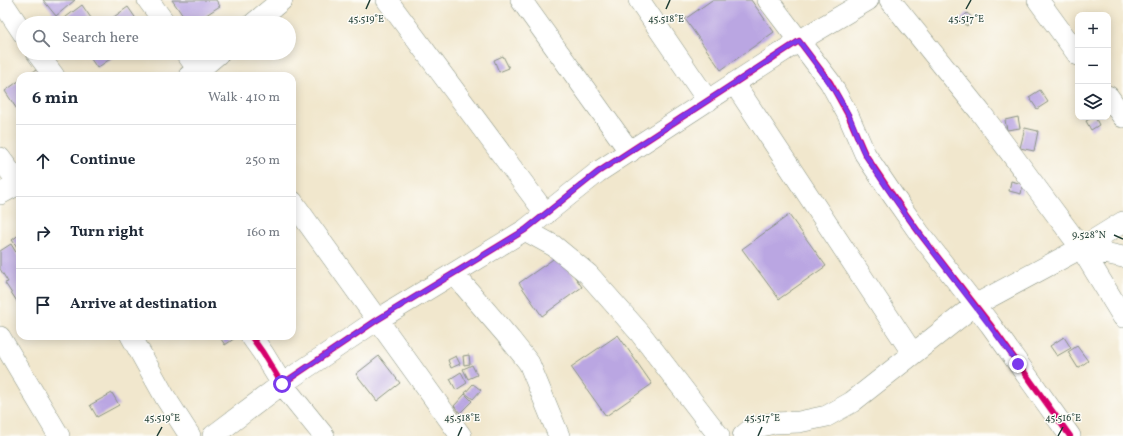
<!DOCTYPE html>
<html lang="en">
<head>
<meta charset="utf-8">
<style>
	:root { --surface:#fff; --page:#f2f2f3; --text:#1f2937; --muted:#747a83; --line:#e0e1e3 }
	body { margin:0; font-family:Vollkorn,serif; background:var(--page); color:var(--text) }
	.controls { position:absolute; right:12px; top:12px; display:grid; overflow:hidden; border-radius:8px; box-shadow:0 2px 10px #0003 }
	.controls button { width:36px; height:36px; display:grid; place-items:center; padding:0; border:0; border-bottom:1px solid var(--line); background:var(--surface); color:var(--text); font:20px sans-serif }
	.stop { position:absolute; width:12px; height:12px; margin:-9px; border:3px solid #7c3aed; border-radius:50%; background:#fff }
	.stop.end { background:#7c3aed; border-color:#fff; box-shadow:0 1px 4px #0008 }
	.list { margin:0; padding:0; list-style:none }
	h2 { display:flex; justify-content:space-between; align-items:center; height:52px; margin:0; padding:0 16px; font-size:17px }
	h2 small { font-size:13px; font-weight:400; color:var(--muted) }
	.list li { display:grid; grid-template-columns:26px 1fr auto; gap:12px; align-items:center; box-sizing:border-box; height:72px; padding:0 16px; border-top:1px solid var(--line) }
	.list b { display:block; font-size:15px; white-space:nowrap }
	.list em { font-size:13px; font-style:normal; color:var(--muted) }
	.icon { flex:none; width:22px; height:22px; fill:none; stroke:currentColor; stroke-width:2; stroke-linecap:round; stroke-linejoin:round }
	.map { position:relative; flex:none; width:1123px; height:436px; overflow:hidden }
	.search { position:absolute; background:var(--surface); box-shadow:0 2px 10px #0003; left:16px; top:16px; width:280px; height:44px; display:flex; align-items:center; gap:10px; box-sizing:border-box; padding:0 14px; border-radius:22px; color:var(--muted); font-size:15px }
	.panel { position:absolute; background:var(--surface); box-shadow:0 2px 10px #0003; left:16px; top:72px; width:280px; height:268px; border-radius:12px }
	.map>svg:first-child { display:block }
	.building { fill:#baa6e2 }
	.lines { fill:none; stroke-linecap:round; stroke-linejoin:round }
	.minor-casing { stroke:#889280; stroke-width:22 }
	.minor { stroke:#fff; stroke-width:21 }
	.cycleway-casing { stroke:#fdfcf7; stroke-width:8 }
	.cycleway { stroke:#d6006c; stroke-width:6 }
	.route { stroke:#7c3aed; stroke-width:5 }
	.ticks { fill:none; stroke:#1f3d34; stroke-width:1.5 }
	.ticks-label { font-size:10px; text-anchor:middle; fill:#1f3d34; stroke:#fdfcf7; stroke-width:3; stroke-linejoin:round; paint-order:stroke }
</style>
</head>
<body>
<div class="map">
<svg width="1123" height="436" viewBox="0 0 1123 436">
	<rect width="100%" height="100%" fill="#fdfcf7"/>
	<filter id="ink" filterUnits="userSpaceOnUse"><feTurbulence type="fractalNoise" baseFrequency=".025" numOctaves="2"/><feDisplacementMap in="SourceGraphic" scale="8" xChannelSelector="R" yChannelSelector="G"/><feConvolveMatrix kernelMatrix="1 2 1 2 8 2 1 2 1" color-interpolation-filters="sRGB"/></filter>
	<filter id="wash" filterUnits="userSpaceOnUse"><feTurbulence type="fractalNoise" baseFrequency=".012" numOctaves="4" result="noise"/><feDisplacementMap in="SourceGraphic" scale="16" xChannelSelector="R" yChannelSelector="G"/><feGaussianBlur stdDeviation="0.9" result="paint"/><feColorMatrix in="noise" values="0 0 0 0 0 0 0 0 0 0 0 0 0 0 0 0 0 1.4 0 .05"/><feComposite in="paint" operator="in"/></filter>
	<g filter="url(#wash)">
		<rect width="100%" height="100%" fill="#f1e7cd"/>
		<g id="blocks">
			<path class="building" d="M43 0H75L56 16Z
				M172 0H216L220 6 194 23H188Z
				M712 0H751L774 32 721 70 685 19Z
				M82 5 91 18 84 23H64L62 20Z
				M128 7 139 23H110L108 21Z
				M967 13 973 18 967 26 960 21Z
				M94 53H119L97 68 89 56Z
				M503 56 509 68 499 72 494 60Z
				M39 68 44 76H27Z
				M20 80V114L5 91Z
				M1040 90 1048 102 1037 109 1029 97Z
				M1018 117 1020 128 1007 130 1005 120Z
				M1093 117H1095L1099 125 1091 130 1086 121Z
				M1025 128 1038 131 1034 151 1020 148Z
				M1011 181 1023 184 1021 194 1009 191Z
				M789 215 826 266 779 299 742 249Z
				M20 234V251L12 240Z
				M11 244 20 259V306L5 283 8 282 0 269V251Z
				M559 255 582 287 542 316 519 283Z
				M618 335 652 384 606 416 571 367Z
				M219 336H238L225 345Z
				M1064 337 1071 348 1057 356 1050 346Z
				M1077 346 1088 361 1078 368 1068 352Z
				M469 355 470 364 464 365 463 356Z
				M379 356 400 383 377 401 356 374Z
				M456 356 460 364 451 368 448 360Z
				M472 365 477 375 468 379 463 369Z
				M461 372 467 383 456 390 450 379Z
				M473 384 481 390 473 399 465 393Z
				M112 393 119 405 97 417 90 405Z
				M465 394 472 401 460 413 454 406Z"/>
		</g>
	</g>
	<g filter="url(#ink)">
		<use href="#blocks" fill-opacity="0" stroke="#889280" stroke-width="1"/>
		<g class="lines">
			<defs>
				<path id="minor" d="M1 0 23 33
					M148 0 165 23
					M387 0 546 214
					M521 0 630 152
					M639 0 708 101
					M768 0 799 41 868 0
					M890 0 981 113 1081 248 1123 317
					M1038 0 1078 55
					M254 23 282 0
					M37 53 54 76
					M186 53 203 76
					M189 76 199 70 219 53
					M734 83 913 354
					M1108 96 1123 117
					M0 158 20 185
					M0 194 20 183
					M292 201 461 436
					M525 230 554 246 588 274 640 333 719 436
					M1081 248 1123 257
					M454 274 510 339 529 363 559 436
					M131 336 165 397 190 436
					M251 336 263 353 282 384 377 320 525 230 598 172 799 41 830 82 848 115 865 154 894 197 920 234 990 324 1070 436
					M0 337 59 436
					M213 436 282 384 324 436
					M743 436 750 430 761 426 774 423 799 422 827 416 852 402 975 305 1081 248 1123 222"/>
			</defs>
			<use href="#minor" class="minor-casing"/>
			<use href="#minor" class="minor"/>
			<defs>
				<path id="cycleway" d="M251 336 263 353 282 384 377 320 525 230 598 172 799 41 830 82 848 115 865 154 894 197 920 234 990 324 1070 436"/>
			</defs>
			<use href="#cycleway" class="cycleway-casing"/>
			<use href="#cycleway" class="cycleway"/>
		</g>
	</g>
	<g class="lines" filter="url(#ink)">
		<path class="route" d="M282 384 377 320 525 230 598 172 799 41C817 65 834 87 848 114 855 127 858 143 866 156 912 229 968 294 1018 364"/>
	</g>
	<path class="ticks" d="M366 9 370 0M666 9 670 0M966 9 971 0M1114 235 1123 239M157 436 162 427M458 436 462 427M758 436 762 427M1058 436 1063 427"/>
	<g class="ticks-label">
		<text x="366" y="22">45.519°E</text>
		<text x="666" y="22">45.518°E</text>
		<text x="966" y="22">45.517°E</text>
		<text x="1089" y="238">9.528°N</text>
		<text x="162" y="421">45.519°E</text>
		<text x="462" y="421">45.518°E</text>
		<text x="762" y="421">45.517°E</text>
		<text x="1063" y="421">45.516°E</text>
	</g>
</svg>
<div class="controls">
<button>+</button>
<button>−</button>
<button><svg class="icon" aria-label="layers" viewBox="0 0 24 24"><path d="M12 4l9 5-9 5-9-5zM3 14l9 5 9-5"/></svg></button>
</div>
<div class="stop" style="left:282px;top:384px"></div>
<div class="stop end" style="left:1018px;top:364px"></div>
<div class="search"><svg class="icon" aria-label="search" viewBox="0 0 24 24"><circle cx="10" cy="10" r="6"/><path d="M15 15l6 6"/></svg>Search here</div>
<section class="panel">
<h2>6 min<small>Walk · 410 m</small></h2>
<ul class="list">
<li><svg class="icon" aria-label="ahead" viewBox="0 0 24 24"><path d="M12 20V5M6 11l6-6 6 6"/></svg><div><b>Continue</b></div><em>250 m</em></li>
<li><svg class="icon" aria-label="right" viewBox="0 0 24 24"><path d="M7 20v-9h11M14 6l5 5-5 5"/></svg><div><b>Turn right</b></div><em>160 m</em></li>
<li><svg class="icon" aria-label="arrive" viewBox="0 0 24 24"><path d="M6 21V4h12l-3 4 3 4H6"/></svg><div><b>Arrive at destination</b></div></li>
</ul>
</section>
</div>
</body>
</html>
